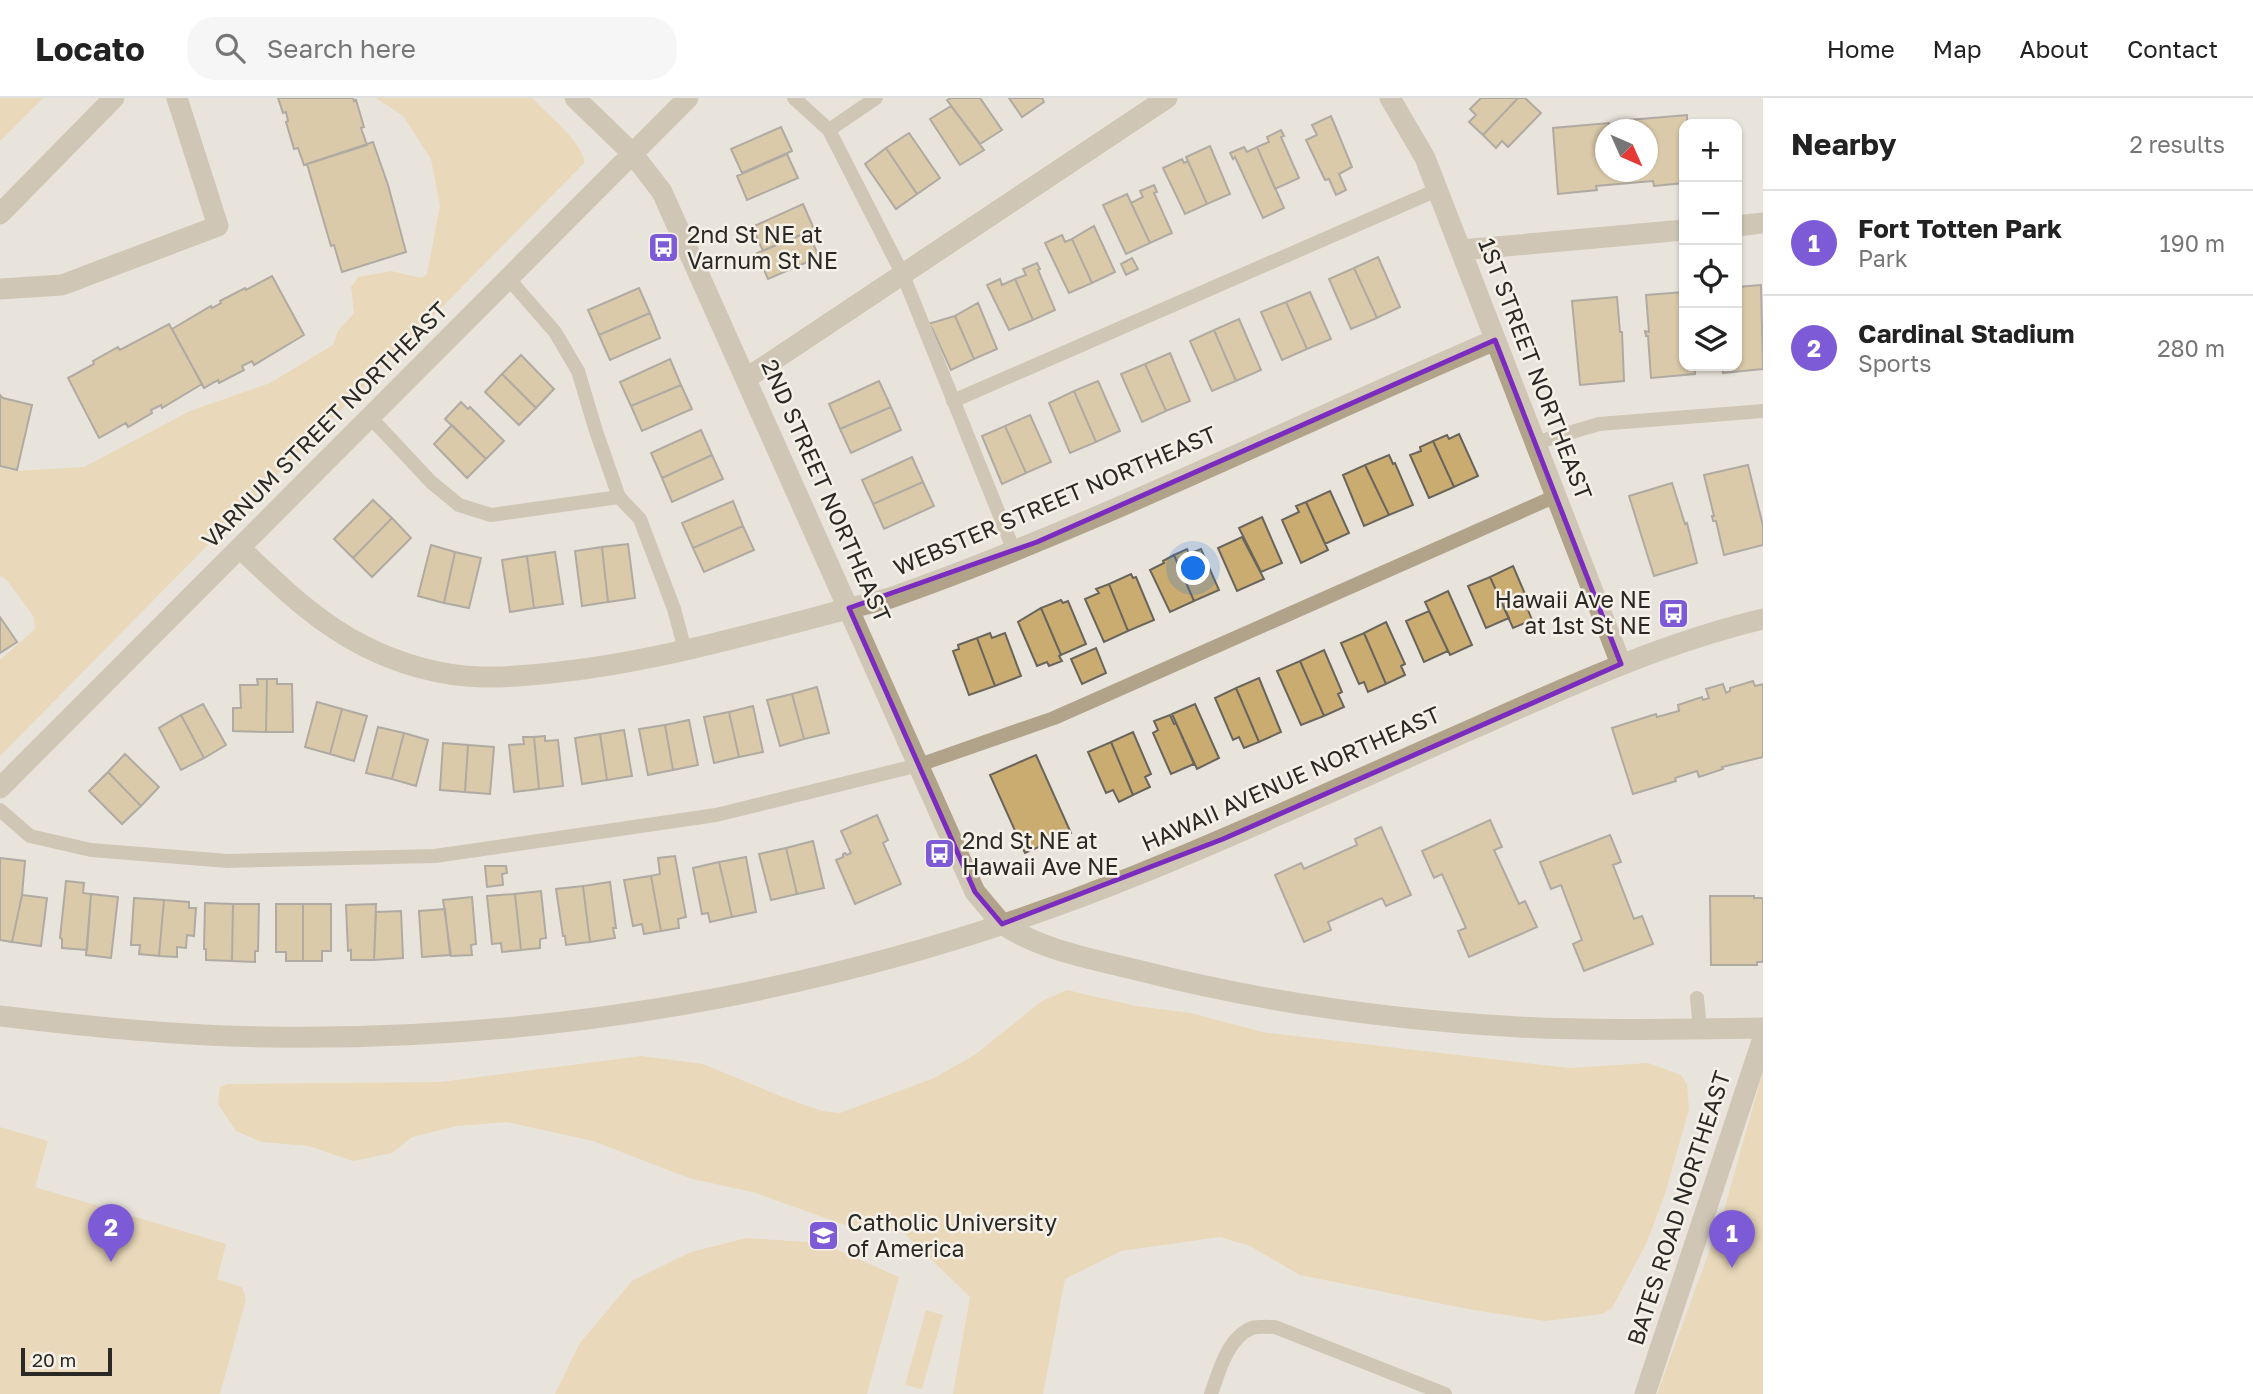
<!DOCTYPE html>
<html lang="en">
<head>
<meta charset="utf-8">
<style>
	:root { --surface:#fff; --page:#f6f6f6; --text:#222; --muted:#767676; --line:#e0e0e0; --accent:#7d5bd6 }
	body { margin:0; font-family:"Golos Text",sans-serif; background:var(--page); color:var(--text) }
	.controls { position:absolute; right:21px; top:21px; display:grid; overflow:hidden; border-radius:14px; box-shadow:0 2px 5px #0004 }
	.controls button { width:63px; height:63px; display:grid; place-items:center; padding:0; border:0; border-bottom:2px solid var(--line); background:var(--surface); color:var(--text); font:35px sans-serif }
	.compass { position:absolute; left:1595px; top:21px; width:63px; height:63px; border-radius:50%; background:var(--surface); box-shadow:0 2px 5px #0004; rotate:135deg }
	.scale { position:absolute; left:21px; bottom:18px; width:91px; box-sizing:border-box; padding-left:7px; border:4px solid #2b2925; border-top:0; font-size:19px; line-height:24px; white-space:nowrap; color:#2b2925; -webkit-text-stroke:5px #f6f1e8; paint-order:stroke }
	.you { position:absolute; left:1194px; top:471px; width:24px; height:24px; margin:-18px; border:5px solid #fff; border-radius:50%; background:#1a73e8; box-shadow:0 0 0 10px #1a73e833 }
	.badge { display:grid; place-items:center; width:46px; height:46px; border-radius:50%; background:var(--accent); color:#fff; font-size:23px; font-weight:700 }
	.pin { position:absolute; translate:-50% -58px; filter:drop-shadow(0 2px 4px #0008) }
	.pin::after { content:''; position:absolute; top:37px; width:24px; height:21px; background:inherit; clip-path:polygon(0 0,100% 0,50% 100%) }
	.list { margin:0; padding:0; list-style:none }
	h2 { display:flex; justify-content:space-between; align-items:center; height:91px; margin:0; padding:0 28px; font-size:30px }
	h2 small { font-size:23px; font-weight:400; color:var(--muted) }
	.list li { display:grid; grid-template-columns:46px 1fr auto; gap:21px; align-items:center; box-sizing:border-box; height:105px; padding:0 28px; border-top:2px solid var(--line) }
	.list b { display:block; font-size:26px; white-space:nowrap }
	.list p { margin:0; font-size:23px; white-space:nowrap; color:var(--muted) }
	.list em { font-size:23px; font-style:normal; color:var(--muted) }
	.icon { flex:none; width:38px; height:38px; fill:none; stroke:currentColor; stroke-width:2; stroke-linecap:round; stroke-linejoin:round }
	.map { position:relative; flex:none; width:1763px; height:1296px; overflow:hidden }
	header { display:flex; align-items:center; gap:42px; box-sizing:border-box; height:98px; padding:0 35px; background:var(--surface); border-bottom:2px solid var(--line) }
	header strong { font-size:33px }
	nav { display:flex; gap:38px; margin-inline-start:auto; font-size:24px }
	.search { width:490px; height:63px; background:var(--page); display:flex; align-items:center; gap:18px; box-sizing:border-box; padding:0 24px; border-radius:28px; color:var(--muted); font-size:26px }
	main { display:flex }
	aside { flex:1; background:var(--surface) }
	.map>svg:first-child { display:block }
	.green { fill:#e9ca92 }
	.building { fill:#caab70; stroke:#69655d; stroke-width:2; fill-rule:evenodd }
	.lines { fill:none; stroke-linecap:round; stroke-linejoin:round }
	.service { stroke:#b1a38a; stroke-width:14 }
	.minor { stroke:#b1a38a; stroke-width:21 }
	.tertiary { stroke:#b1a38a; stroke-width:21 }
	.marked { fill:none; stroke:#7b2cbf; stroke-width:5; stroke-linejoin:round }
	.labels { text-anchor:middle; stroke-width:5; stroke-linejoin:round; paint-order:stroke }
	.poi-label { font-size:23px; fill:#2b2925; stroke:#f6f1e8; text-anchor:start }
	.street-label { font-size:23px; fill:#2b2925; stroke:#f6f1e8 }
</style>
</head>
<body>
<header>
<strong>Locato</strong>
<div class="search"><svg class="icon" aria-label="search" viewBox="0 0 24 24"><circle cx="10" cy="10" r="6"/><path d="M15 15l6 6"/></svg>Search here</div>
<nav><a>Home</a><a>Map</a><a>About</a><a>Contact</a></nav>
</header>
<main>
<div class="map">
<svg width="1763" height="1296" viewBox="0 0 1763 1296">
	<rect width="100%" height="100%" fill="#e9e4db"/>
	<path class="green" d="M0 0H43L0 43Z
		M376 0H532C545 14 585 46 584 65L0 658V562L35 531 34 519 6 481 0 478V370L15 373 84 369 190 313 270 285 333 247 338 233 354 215 351 189 358 179 391 173 422 180 427 176 440 108 431 61 403 18Z
		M1067 892 1136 908 1191 915 1262 934 1569 970 1648 965 1681 977 1687 986 1689 1011 1665 1096 1647 1144 1612 1210 1602 1216 1545 1223 1468 1211 1300 1177 1250 1148 1220 1139 1121 1153 1065 1181 1043 1296H953L970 1199 904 1135 845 1127 756 1095 689 1080 593 1043 507 1024 457 1028 412 1039 392 1055 353 1063 309 1048 262 1044 236 1033 218 1006 220 989 228 986 441 984 641 958 703 966 785 1000 822 1013 840 1015 934 980 976 956 1042 903Z
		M1763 973V1296H1657L1723 1116Z
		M0 1029 48 1043 35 1089 226 1146 217 1181 242 1189 246 1201 220 1296H0Z
		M746 1140 822 1145 899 1179 867 1296H555L580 1245 632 1183 691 1154Z
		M926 1212 943 1217 922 1291 905 1287Z"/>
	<path class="building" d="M278 0H353L354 3 356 2 364 29 361 30 367 47 304 67 298 50 294 51 286 24 288 23 286 14 283 15Z
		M951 0H980L1002 32 980 46 947 2Z
		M1009 0H1042L1044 4 1022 19Z
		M1481 0H1518L1483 37 1469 24 1476 17 1470 11Z
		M1518 0H1525L1541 15 1508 49 1502 43 1496 50 1483 37Z
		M951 8 984 52 960 67 930 21Z
		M1687 17V26H1684V85L1654 88 1653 83 1596 88 1597 92 1558 96 1553 30 1609 25 1610 30 1630 28 1629 22ZM1605 32H1647V74H1605Z
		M1331 18 1352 69 1339 76 1346 92 1336 97 1329 81 1325 82 1306 42 1317 37 1312 27Z
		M781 29 792 53 742 75 731 51Z
		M1281 32 1284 38 1281 39 1299 80 1275 91 1257 49 1269 44 1267 39Z
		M909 35 940 80 917 96 886 50Z
		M373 44 388 87 406 154 342 174 334 147 331 148 307 66Z
		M1210 48 1230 96 1207 106 1186 59Z
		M1244 49 1247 54 1257 49 1284 110 1263 120 1235 59 1233 61 1230 55Z
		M886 50 917 96 896 111 865 66Z
		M787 56 798 80 747 102 737 78Z
		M1182 61 1184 65 1188 63 1207 106 1185 116 1163 70Z
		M1154 87 1157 94 1154 95 1172 135 1150 145 1131 105 1143 99 1140 93Z
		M1127 96 1150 145 1126 156 1103 107Z
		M803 106 814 131 763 153 752 129Z
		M1094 128 1115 174 1092 185 1072 141Z
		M808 134 819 159 768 181 757 155Z
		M1062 137 1065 144 1072 141 1092 185 1069 195 1045 145Z
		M1378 159 1400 209 1377 220 1354 170Z
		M1132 160 1138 171 1126 177 1121 166Z
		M1037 165 1040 171 1038 172 1055 212 1033 222 1015 181 1026 177 1023 171Z
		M1354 170 1377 220 1351 231 1329 181Z
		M272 178 304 237 254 267 252 263 242 268 244 272 219 285 218 282 204 290 172 231 211 208 212 210 221 205 220 203 245 190 246 192Z
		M1000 181 1002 187 1015 181 1033 222 1009 232 987 187Z
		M1761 187 1763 271 1723 275 1722 268H1737V189Z
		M639 190 650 215 599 237 588 212Z
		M1310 194 1331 241 1307 251 1286 204Z
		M1684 194V268H1695V276L1651 280 1648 238H1646L1645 233 1649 234 1646 197Z
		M1617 199 1620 234H1622L1624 283 1580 287 1572 203Z
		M1286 204 1307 251 1282 262 1261 214Z
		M978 205 997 251 974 261 955 218Z
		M650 215 660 240 610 262 599 237Z
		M955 218 974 261 951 272 932 230 928 226Z
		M1239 221 1261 272 1236 283 1214 232Z
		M169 226 202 286 162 310 161 307 151 312 152 315 128 329 126 325 99 340 68 280 94 266 93 263 118 249 120 252Z
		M1214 232 1236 283 1212 293 1190 243Z
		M1170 255 1190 303 1166 313 1145 266Z
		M521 257 554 291 536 310 502 276Z
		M670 261 681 287 631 308 620 284Z
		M1145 266 1166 313 1142 324 1121 276Z
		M502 276 536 310 519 327 485 294Z
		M879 283 891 309 840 331 829 306Z
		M1098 283 1120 333 1096 344 1074 293Z
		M681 287 692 311 642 333 631 308Z
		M1074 293 1096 344 1070 355 1049 305Z
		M0 297 3 300 32 307 17 372 0 368Z
		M461 304 468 311 470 309 504 343 486 361 445 321Z
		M891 309 901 332 851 355 840 331Z
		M1030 317 1051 364 1026 375 1005 328Z
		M452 327 486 361 467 380 434 346Z
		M1005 328 1026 375 1002 386 982 338Z
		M701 332 712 357 662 380 651 355Z
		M1459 336 1478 378 1454 389 1433 343 1447 337 1449 341Z
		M1433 343 1454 389 1429 400 1410 357 1421 353 1420 349Z
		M712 357 723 381 672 404 662 380Z
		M1389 357 1393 366 1395 365 1413 407 1389 417 1365 367Z
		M912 359 923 384 873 406 862 382Z
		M1365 367 1389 417 1364 428 1343 377Z
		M1748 367 1763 428V447L1724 457 1716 423H1713L1712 418H1714L1704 377Z
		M923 384 934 408 884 431 873 406Z
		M1672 385 1685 426 1687 425 1697 465 1654 478 1629 398Z
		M1330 393 1349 435 1325 446 1306 404Z
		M373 402 392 420 353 460 334 441Z
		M733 403 743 428 693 450 682 425Z
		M1306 404 1328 452 1301 465 1282 422 1299 414 1296 408Z
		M1262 419 1282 465 1261 474 1239 430Z
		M392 420 411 440 372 479 353 460Z
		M743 428 754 452 704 474 693 450Z
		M1242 439 1264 481 1237 493 1218 450Z
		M628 446 635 500 608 504 602 449Z
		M431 447 455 454 444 505 418 498Z
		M602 449 608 504 582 508 575 453Z
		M1187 451 1189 456 1201 451 1219 492 1194 503 1174 457Z
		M455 454 481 460 469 510 444 505Z
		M555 454 563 506 534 510 527 458Z
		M1174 457 1194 503 1170 514 1150 472 1164 465 1163 463Z
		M527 458 534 510 510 514 502 462Z
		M1513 468 1531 510 1528 512 1532 522 1513 530 1490 479Z
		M1131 476 1133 480 1136 479 1154 522 1128 533 1109 486Z
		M1490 479 1509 520 1486 530 1468 488Z
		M1109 486 1128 533 1104 544 1085 501 1099 495 1096 491Z
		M1448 493 1472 547 1450 557 1425 504Z
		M1061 502 1063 505 1068 503 1086 546 1061 557 1041 510Z
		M1041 510 1061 557 1059 558 1062 563 1049 568 1047 564 1037 568 1018 524Z
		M1429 513 1448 553 1424 564 1406 523Z
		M0 519 17 544 0 555Z
		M1386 524 1405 566 1401 568 1405 577 1386 586 1364 535Z
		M990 535 992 540 1005 535 1021 578 995 588 977 540Z
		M1364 535 1386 586 1368 594 1364 584 1359 586 1341 545Z
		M977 540 995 588 969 597 953 553 959 551 958 547Z
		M1096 550 1106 575 1082 586 1071 561Z
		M1324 552 1342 594 1338 596 1344 609 1324 618 1300 563Z
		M1300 563 1324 618 1301 627 1277 573Z
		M1259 580 1281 634 1259 644 1236 590Z
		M257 581H267L266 634 233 633V610H241L240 587H258Z
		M267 581H277V586H292L293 634H266Z
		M1753 583 1755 588 1763 586V659L1722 669 1723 671 1699 679 1697 673 1675 680 1676 683 1633 696 1612 630 1656 616 1657 619 1679 613 1678 607 1702 599 1703 602 1709 600 1706 591 1723 586 1726 595 1730 593V590Z
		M817 589 829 635 804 641 792 596Z
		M1236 590 1259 644 1244 650 1239 639 1233 642 1215 600Z
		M792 596 804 641 780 648 767 602Z
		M317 604 342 611 330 656 305 649Z
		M203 606 226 647 204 660 181 617Z
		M1195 606 1219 660 1197 671 1172 616Z
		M753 608 763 654 739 659 729 614Z
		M342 611 367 618 354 663 330 656Z
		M729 614 739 659 714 665 704 619Z
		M181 617 204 660 181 672 159 630Z
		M1170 617 1174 626 1176 625 1194 666 1171 676 1153 635 1158 632 1154 623Z
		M689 622 698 667 673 672 665 627Z
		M665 627 673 672 648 677 639 631Z
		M378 629 404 635 392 681 366 675Z
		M624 632 632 678 607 682 600 636Z
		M1133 634 1151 676 1145 679 1150 689 1133 697 1111 644Z
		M404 635 428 642 416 688 392 681Z
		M600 636 607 682 582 686 575 640Z
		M545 638V643L558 642 563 688 539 691 534 639Z
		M523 639H534L539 691 514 694 509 647 524 646Z
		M1111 644 1133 697 1119 704 1113 692 1106 695 1088 654Z
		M443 645 468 647 465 694 440 692Z
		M468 647 494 649 490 696 465 694Z
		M125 656 159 689 141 708 108 674Z
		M1036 657 1071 735 1025 755 990 677Z
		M108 674 141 708 122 726 89 693Z
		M877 717 888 742 883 745 901 786 855 806 836 762 843 759V756L845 755 847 757 851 755 841 733Z
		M1490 722 1502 749 1494 752 1519 806 1525 803 1537 829 1469 859 1458 833 1466 830 1442 776 1434 780 1422 753Z
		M1381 729 1411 797 1386 808 1382 800 1328 824 1331 832 1304 844 1275 777 1301 765 1304 771 1357 747 1355 741Z
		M1610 737 1621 764 1613 767 1634 821 1642 818 1653 846 1584 873 1573 846 1582 842 1561 787 1551 791 1540 764Z
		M813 743 824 790 797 796 786 750Z
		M786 750 797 796 771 802 759 756Z
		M675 758 686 819 678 821 679 830 661 833 651 778 660 776 658 760Z
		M746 759 756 814 732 819 719 764Z
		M0 760 25 763 22 797 12 844 0 842Z
		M719 764 732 819 710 824 708 815 702 816 693 770Z
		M485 768H506L507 775 502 776 503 787 487 789Z
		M651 778 661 833 644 836 642 826 633 828 624 782Z
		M66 783 84 785 83 795 91 796 87 852 62 850V841L60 840Z
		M610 784 616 830H613L615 840 590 844 583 788Z
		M583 788 590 844 566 847 565 838H563L556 791Z
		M541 793 546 840 540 841V850L521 852 515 796Z
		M91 796 118 799 111 860 86 857Z
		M515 796 521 852 502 854 501 845 492 846 487 798Z
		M22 797 47 800 41 848 12 844Z
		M1710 798H1754V800H1763V864H1757V867H1711Z
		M472 799 476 846 471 847 472 857 451 858 443 802Z
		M134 800 164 802 159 858 139 856 140 847H131Z
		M164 802 189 804V810H196L194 838 187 837 186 850 177 849V859L159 858Z
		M205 805 233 806 232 863 206 862V851H204Z
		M233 806H259L258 853H255V864L232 863Z
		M276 806H303V863H286V854H276Z
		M303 806H331V853H322V863H303Z
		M376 806 374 862H351V852L348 853 346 807Z
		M445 811 450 857 422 859 419 813Z
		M401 813 403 860 374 862 376 814Z"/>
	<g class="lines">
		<path class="service" d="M794 0 829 32
			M876 0 829 32 903 177 1014 453
			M508 180 555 234 578 273 596 333 619 399 640 421 674 511 685 552
			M953 303 1437 92
			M370 319 431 384 459 407 491 417 619 399
			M1535 345 1599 326 1763 313
			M0 712 30 738 91 752 228 763 435 758 716 717 919 667 1054 620 1556 398
			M1697 900 1700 931
			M1211 1296C1219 1274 1227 1240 1252 1230 1258 1228 1268 1229 1275 1229L1445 1296"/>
		<path class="minor" d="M575 0 632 55 662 94 975 794 1002 826
			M1390 0 1425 60 1621 566
			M0 116 114 0
			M1737 128 1763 125
			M1461 152 1684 132
			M0 191 62 187 218 128 177 0
			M747 280 1167 0
			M240 450C279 487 316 524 364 548 399 566 441 578 481 579 512 580 545 576 576 572 682 558 786 526 890 500 1097 427 1293 328 1495 242
			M0 690 688 0
			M1645 1296 1763 940"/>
		<path class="tertiary" d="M1002 826C1041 852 1092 861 1137 872 1262 904 1390 922 1519 929 1600 933 1682 931 1763 930
			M0 918C89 929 177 938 267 939 561 944 859 889 1132 779 1249 732 1363 679 1479 628 1571 587 1663 545 1763 521"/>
	</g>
	<path d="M0 0H1763V1296H0ZM1495 242 1621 566 1223 741 1002 826 975 794 849 510 1037 444Z" fill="#e9e4db" fill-opacity=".55" fill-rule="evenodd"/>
	<path class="marked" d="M1495 242 1621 566 1223 741 1002 826 975 794 849 510 1037 444Z"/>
	<defs>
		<symbol id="bus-square" viewBox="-11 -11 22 22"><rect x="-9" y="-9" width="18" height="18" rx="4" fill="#7d5bd6" stroke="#f6f1e8"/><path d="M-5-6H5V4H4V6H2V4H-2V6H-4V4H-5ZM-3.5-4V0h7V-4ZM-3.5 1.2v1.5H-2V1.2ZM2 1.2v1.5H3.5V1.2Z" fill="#fff"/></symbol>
		<symbol id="university-square" viewBox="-11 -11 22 22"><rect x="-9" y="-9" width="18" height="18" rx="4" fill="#7d5bd6" stroke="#f6f1e8"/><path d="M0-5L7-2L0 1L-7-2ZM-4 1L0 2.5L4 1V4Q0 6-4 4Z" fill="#fff"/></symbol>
	</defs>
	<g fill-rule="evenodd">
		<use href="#bus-square" x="646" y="132" width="35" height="35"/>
		<use href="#bus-square" x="1656" y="498" width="35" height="35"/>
		<use href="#bus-square" x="922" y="738" width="35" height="35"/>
		<use href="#university-square" x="806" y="1120" width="35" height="35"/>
	</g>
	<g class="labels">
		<g class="poi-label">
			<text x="687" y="145">2nd St NE at<tspan x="687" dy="26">Varnum St NE</tspan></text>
			<text x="1651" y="510" text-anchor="end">Hawaii Ave NE<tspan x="1651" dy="26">at 1st St NE</tspan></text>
			<text x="962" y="751">2nd St NE at<tspan x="962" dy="26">Hawaii Ave NE</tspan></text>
			<text x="847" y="1133">Catholic University<tspan x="847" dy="26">of America</tspan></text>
		</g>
		<g class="street-label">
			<text transform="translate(1535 271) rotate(69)" y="8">1ST STREET NORTHEAST</text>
			<text transform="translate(325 327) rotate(-45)" y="8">VARNUM STREET NORTHEAST</text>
			<text transform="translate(826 393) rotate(66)" y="8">2ND STREET NORTHEAST</text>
			<text transform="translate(1055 403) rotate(-23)" y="8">WEBSTER STREET NORTHEAST</text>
			<text transform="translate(1291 681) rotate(-24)" y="8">HAWAII AVENUE NORTHEAST</text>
			<text transform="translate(1679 1110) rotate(-72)" y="8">BATES ROAD NORTHEAST</text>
		</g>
	</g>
</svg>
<div class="controls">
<button>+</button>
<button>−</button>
<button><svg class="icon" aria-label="locate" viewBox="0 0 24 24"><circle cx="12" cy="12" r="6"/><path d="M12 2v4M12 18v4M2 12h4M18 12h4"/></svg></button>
<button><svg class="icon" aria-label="layers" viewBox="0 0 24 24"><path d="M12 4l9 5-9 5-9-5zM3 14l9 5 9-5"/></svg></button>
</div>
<svg class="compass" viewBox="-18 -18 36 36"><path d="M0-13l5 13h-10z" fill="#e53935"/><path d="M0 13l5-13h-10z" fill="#767676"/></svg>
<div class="scale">20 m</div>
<div class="you"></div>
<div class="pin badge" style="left:1732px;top:1170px">1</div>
<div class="pin badge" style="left:111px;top:1164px">2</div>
</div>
<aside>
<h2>Nearby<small>2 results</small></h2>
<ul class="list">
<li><span class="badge">1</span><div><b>Fort Totten Park</b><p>Park</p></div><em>190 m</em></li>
<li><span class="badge">2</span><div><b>Cardinal Stadium</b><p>Sports</p></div><em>280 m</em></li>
</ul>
</aside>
</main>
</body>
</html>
